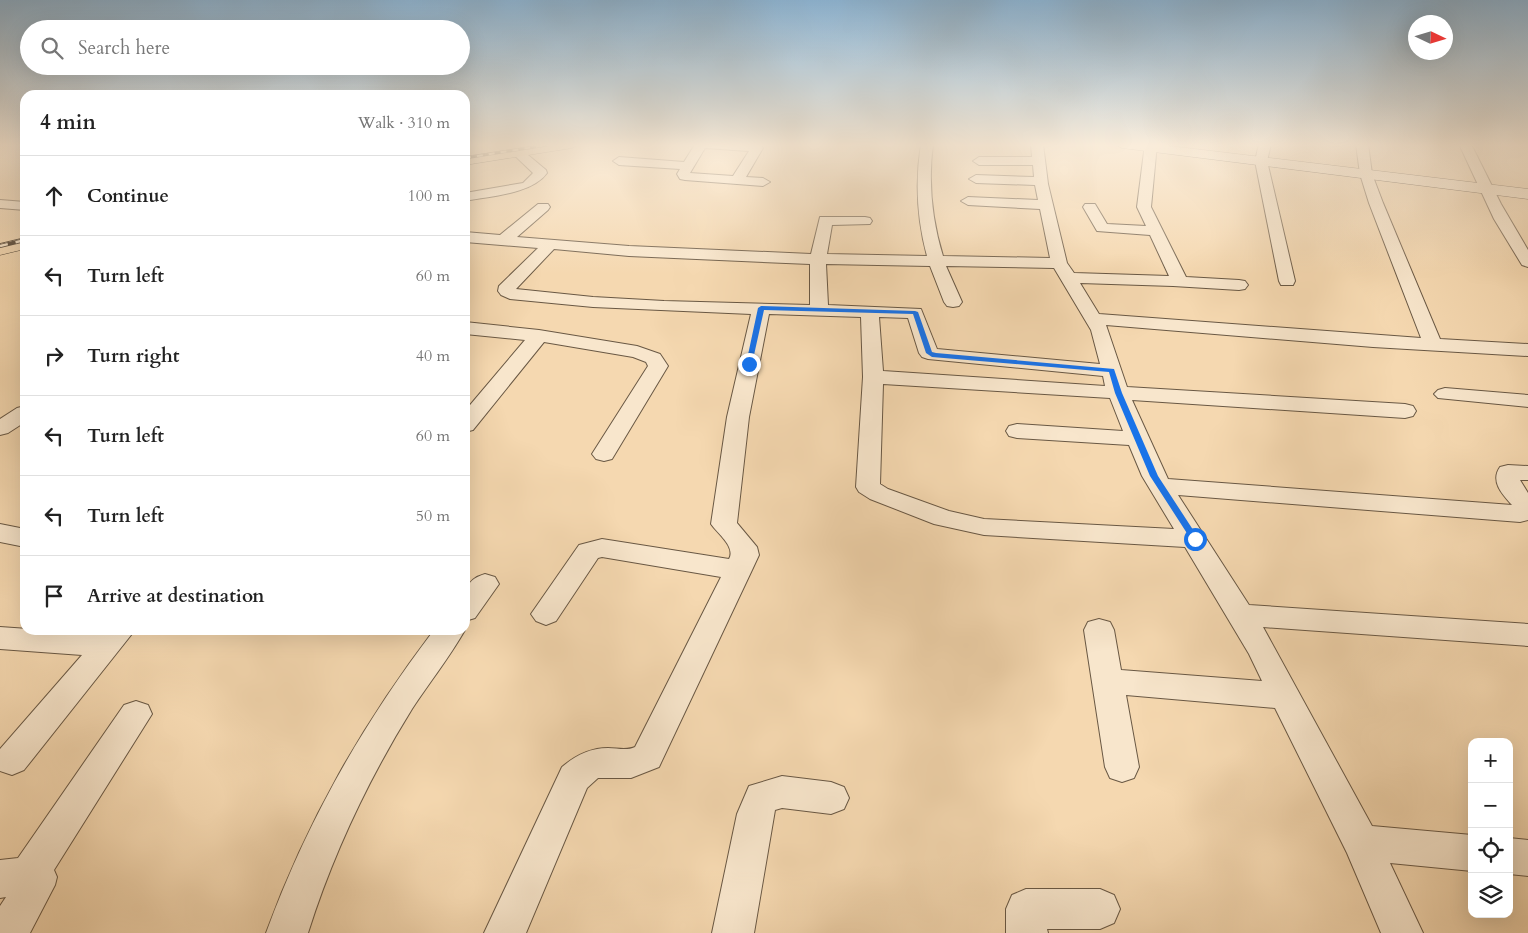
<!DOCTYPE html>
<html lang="en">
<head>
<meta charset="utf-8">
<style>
	:root { --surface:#fff; --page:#f6f6f6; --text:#222; --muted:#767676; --line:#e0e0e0 }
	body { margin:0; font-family:Cardo,serif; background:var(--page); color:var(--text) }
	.controls { position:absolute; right:15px; bottom:15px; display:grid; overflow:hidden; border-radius:10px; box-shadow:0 5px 20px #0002 }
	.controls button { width:45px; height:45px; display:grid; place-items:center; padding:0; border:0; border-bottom:1px solid var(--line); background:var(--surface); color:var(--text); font:25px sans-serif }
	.compass { position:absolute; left:1408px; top:15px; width:45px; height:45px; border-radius:50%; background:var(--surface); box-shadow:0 5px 20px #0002; rotate:94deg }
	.stop { position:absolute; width:15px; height:15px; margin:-11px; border:4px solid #1a73e8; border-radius:50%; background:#fff }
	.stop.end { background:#1a73e8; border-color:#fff; box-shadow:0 1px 5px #0008 }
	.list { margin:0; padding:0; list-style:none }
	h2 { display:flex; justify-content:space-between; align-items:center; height:65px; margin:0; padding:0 20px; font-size:21px }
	h2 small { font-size:16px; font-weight:400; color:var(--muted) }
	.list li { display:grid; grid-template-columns:32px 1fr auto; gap:15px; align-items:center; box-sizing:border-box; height:80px; padding:0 20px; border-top:1px solid var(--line) }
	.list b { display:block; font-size:19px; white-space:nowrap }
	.list em { font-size:16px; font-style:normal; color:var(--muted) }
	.icon { flex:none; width:28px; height:28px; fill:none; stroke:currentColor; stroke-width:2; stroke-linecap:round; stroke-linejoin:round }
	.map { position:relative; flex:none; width:1528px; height:933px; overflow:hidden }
	.search { position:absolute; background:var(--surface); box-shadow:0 5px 20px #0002; left:20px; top:20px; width:450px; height:55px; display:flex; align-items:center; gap:12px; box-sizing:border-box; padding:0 18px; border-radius:28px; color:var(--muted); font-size:19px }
	.panel { position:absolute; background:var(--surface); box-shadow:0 5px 20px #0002; left:20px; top:90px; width:450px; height:545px; border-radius:15px }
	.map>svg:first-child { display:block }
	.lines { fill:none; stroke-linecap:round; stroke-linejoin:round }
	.street-casing { stroke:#695844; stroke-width:2 }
	.secondary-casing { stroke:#3a2e20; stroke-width:1 }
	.highway-casing { stroke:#3a2e20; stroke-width:1 }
	.street { fill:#f8e6cc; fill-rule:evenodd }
	.secondary { fill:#f8e6cc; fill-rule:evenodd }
	.highway { fill:#f5d8b0; fill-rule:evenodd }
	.rail-far1-casing { stroke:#3a2e20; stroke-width:3 }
	.rail-casing { stroke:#3a2e20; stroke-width:4 }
	.rail-far1 { stroke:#f8e6cc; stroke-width:2; stroke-dasharray:6; stroke-linecap:butt }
	.rail { stroke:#f8e6cc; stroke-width:2.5; stroke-dasharray:8; stroke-linecap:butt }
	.route { fill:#1a73e8 }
</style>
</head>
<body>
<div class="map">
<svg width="1528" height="933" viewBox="0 0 1528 933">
	<rect width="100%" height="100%" fill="#f5d8b0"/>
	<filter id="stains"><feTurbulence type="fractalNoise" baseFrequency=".004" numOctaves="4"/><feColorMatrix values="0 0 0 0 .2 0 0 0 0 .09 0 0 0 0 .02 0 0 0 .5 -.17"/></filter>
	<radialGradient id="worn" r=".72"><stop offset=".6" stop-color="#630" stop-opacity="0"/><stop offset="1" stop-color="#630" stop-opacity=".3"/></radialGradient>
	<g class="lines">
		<defs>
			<path id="street" d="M693 144 761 145 763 148 746 177 763 178 770 182 763 186 685 180 680 179 677 174 680 169 619 165 613 161 619 157 684 162 694 146ZM705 148 749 151 733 176 690 173Z
				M921 144H933C928 182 932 220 943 256L1050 258 1040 209 968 205 961 201 968 197 1038 200 1035 185 976 183 969 179 976 175 1034 177 1033 165H979L973 161 979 157H1032L1031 144H1043L1048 184 1067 263 1074 273 1169 276 1150 235 1097 231 1083 207 1085 204H1095L1107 224 1146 226 1137 207 1145 144H1157L1151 207 1186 277 1239 280 1245 281 1248 285 1245 289 1239 290 1173 286 1080 283 1099 314 1421 338 1369 203 1360 174 1356 144H1368L1372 174 1383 203 1440 339 1528 344V356L1373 347 1106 325 1127 387 1405 404 1413 406 1416 411 1413 416 1405 418 1132 400 1168 479 1512 505C1502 494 1490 481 1500 467L1508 465 1528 466V480H1520L1528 493V520L1520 522 1178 495 1249 605 1528 624V646L1263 627 1372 826 1472 835V871L1390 863 1423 933H1381L1347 853 1275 708 1126 695 1139 767 1134 778 1122 782 1110 778 1105 767 1084 630 1088 622 1099 619 1110 622 1114 630 1121 670 1262 681 1249 654 1185 547 984 535 934 524 870 499 859 492 856 487 863 377 861 317 769 314 749 417 737 523 757 547 759 555 752 570 659 767 631 778H598L587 788 526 933H484L562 767C575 756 589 748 608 748 617 748 627 751 635 747L721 577 602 557 598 558 556 621 546 625 536 621 531 614 579 545 602 539 729 559C736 547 718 534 711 524L727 417 751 314 593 307 510 299 501 295 498 291 499 286 538 248 465 242V232L500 235 538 204H548L550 207 548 210 517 237 629 246 811 254 820 217H865L870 218 872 221 870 224 832 225 827 254 927 256C917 219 915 182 921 144ZM554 249 629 256 810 264V305L664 301 593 297 516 289ZM826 264 930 266 944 302 947 306 953 307 959 306 962 302 946 266 1054 268 1091 330 1100 364 937 349 921 309 828 305ZM879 317 908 318 919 353 922 357 928 359 1103 376 1105 386 883 371ZM883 384 1110 398 1123 431 1017 424 1009 426 1006 431 1009 436 1017 438 1129 445 1142 476 1174 529 984 519 949 511 888 489 880 484Z
				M1259 144H1271L1267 161 1295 281 1293 285H1281L1279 281 1255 161Z
				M1459 144H1471L1501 204 1528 250V267L1522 265 1494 219Z
				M518 149 522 150 546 170 547 173C532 194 491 196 465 201V193L523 183 533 173 512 153Z
				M0 200 25 202V210L0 208Z
				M465 322 539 330 637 346 660 354 668 366 612 459 604 461 596 459 592 454 648 366 646 362 633 357 544 342 473 430 465 432V411L525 340 465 334Z
				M1445 388 1528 395V407L1438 398 1434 394 1438 390Z
				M25 406V422L8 433 0 435V419L17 408Z
				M0 524 25 529V547L0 542Z
				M485 574 495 577 499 584 475 618 465 621C465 600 460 581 485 574Z
				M0 627 99 634 103 630H135L24 770 12 775 0 771V749L82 655 0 649Z
				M434 630H465C449 658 429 683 412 709 368 780 333 854 308 933H266C307 821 362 725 434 630Z
				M136 701 148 705 152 714 54 870 57 877 55 885 30 933H0V906L6 897 0 898V860L18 858 124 705Z
				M782 776 831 782 844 787 849 798 844 809 831 814 782 808 775 810 754 933H712L737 814 749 786Z
				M1509 838 1528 840V876L1509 874Z
				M1026 889H1100L1114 895 1120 909 1114 923 1100 929H1047L1048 933H1006V909L1012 895Z"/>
			<path id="secondary" d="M1115 144H1153L1528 189V199L1122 148Z"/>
			<path id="highway" d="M548 144H579L572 148 465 165V157Z
				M25 238V249L0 255V244Z"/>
		</defs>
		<use href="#street" class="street-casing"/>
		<use href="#secondary" class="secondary-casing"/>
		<use href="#highway" class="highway-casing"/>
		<use href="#street" class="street"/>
		<use href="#secondary" class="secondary"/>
		<use href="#highway" class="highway"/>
		<defs>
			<path id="rail-far1" d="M465 158 553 144"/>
			<path id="rail" d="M0 246 25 240"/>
		</defs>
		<use href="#rail-far1" class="rail-far1-casing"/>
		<use href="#rail" class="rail-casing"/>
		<use href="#rail-far1" class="rail-far1"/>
		<use href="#rail" class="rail"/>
	</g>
	<linearGradient id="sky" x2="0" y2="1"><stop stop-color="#8cb5d5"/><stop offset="0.53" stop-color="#faeddb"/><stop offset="1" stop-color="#faeddb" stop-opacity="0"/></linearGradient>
	<rect width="1528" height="274" fill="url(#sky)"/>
	<path class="route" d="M761 306 915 311 918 312 932 352 936 353 1114 369 1122 393 1158 476 1199 539 1195 542 1192 541 1150 476 1115 393 1109 372 932 357 926 353 913 314 764 310 752 364 749 367 746 364 758 308Z"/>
	<rect width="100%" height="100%" filter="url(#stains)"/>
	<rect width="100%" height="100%" fill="url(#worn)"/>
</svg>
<div class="controls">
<button>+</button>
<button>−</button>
<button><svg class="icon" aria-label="locate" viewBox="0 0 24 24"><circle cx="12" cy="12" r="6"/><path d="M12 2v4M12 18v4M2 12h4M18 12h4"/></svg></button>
<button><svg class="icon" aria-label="layers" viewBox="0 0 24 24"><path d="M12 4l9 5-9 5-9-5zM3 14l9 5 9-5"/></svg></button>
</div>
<svg class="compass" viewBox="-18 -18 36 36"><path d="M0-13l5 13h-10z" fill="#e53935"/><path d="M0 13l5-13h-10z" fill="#767676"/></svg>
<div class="stop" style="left:1195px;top:539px"></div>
<div class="stop end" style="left:749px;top:364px"></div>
<div class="search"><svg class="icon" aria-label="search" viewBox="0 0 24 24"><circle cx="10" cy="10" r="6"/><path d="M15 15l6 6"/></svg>Search here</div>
<section class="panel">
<h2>4 min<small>Walk · 310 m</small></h2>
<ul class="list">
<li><svg class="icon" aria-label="ahead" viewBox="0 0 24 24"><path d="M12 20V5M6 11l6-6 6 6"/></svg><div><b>Continue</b></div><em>100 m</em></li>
<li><svg class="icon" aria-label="left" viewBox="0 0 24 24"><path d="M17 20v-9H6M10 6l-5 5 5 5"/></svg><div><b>Turn left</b></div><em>60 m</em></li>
<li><svg class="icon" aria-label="right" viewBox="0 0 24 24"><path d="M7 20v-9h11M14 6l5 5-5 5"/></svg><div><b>Turn right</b></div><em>40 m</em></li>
<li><svg class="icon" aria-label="left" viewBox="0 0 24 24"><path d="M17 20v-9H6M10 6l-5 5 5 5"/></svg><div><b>Turn left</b></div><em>60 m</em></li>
<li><svg class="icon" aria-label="left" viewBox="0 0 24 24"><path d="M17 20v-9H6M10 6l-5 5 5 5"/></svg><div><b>Turn left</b></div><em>50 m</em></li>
<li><svg class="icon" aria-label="arrive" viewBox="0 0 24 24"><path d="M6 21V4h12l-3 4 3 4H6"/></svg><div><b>Arrive at destination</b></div></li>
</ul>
</section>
</div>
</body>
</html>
